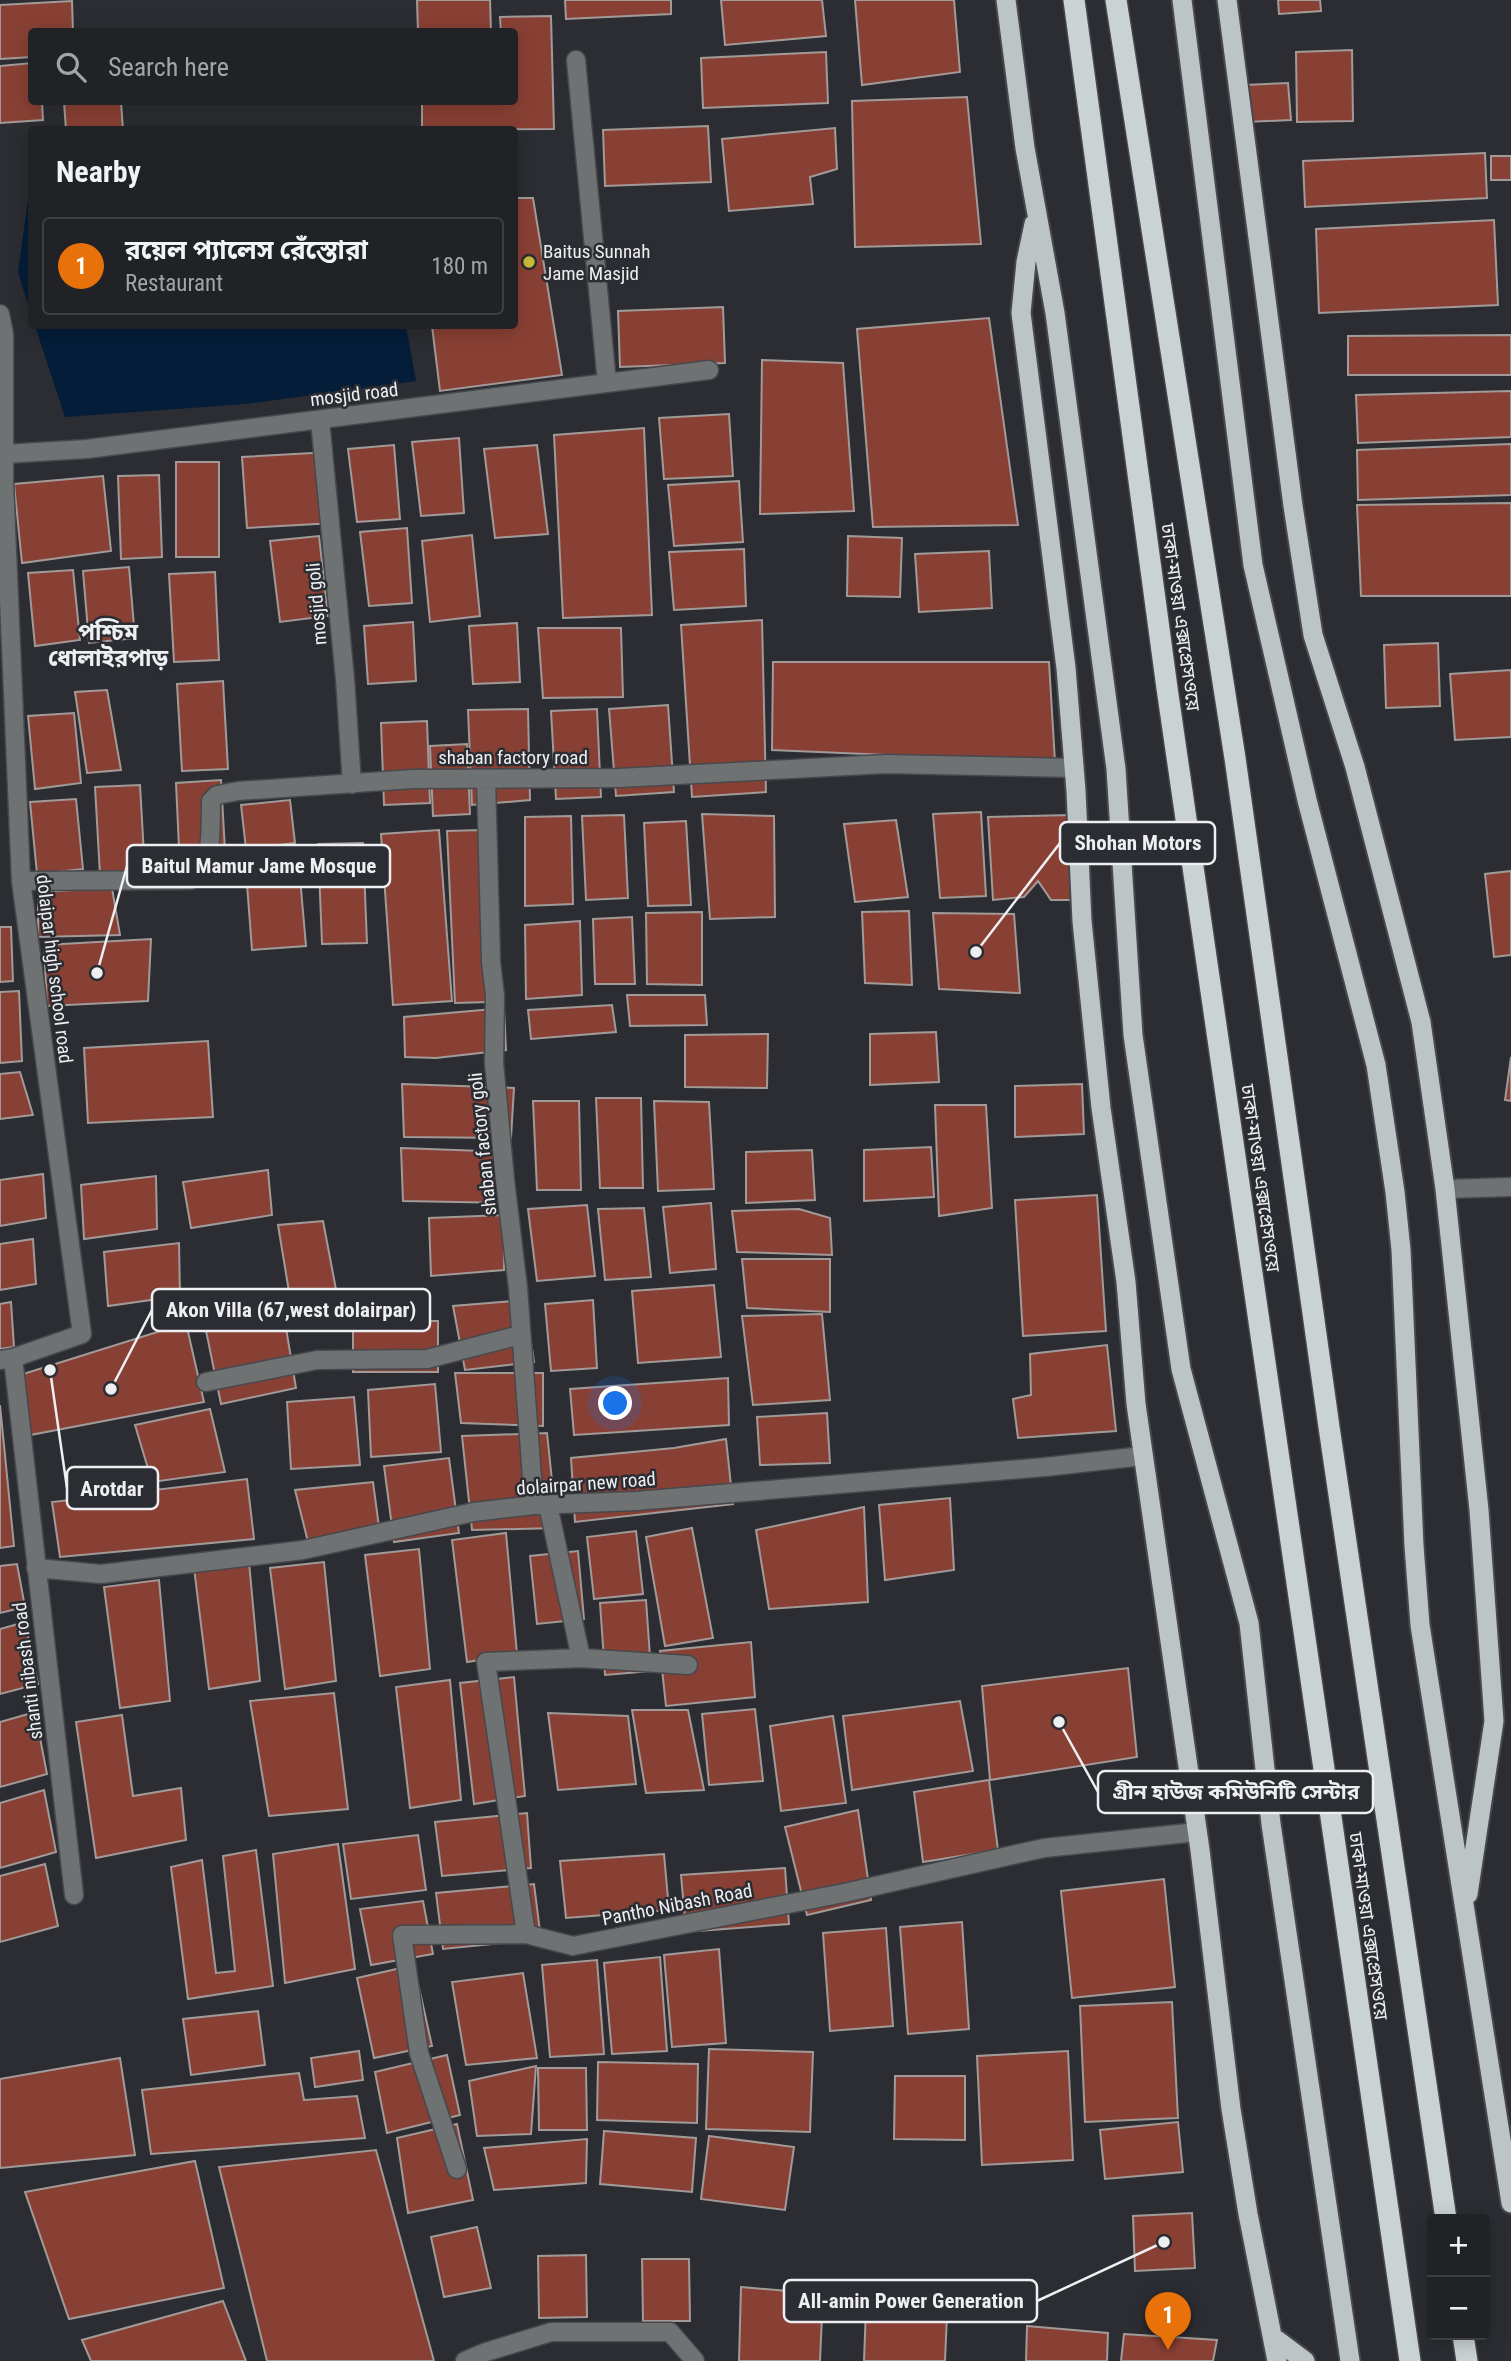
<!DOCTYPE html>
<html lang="en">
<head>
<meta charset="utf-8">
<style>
	:root { --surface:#202226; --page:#282a2e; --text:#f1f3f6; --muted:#a2a4a7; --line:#3d3f43; --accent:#c8bb3b }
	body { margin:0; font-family:"Roboto Condensed","Noto Sans Bengali",sans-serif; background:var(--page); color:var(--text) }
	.controls { position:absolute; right:21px; bottom:21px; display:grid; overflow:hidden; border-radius:7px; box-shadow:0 4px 18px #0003 }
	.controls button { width:63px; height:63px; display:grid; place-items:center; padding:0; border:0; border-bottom:2px solid var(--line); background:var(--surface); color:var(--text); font:35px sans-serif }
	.you { position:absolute; left:616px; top:1404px; width:24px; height:24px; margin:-18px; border:5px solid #fff; border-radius:50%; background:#1a73e8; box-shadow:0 0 0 10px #1a73e833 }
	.badge { display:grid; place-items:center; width:46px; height:46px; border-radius:50%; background:var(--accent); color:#fff; font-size:23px; font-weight:700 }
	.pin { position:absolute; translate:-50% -58px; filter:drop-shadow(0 2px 4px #0008) }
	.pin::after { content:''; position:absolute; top:37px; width:24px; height:21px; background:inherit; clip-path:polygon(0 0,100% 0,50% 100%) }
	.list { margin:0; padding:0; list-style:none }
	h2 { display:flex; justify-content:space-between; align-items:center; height:91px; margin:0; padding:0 28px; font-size:30px }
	h2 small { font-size:23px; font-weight:400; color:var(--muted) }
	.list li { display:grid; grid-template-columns:46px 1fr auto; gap:21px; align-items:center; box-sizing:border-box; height:98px; margin:0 14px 14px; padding:0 14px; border:2px solid var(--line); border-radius:7px }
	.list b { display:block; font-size:26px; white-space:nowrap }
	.list p { margin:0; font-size:23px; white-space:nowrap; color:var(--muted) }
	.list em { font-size:23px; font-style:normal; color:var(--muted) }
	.icon { flex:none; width:38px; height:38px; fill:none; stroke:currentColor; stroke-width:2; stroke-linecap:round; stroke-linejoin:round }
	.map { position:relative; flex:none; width:1511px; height:2361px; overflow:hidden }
	.search { position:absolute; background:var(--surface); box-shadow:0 4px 18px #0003; left:28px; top:28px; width:490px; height:77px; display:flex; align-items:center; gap:18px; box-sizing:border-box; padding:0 24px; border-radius:7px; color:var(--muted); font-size:26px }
	.panel { position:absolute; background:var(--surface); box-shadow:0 4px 18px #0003; left:28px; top:126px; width:490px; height:203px; border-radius:7px }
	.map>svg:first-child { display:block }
	.water { fill:#041d39 }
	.building { fill:#894034; stroke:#a19a98; stroke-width:2 }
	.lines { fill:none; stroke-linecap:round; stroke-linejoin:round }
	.minor-casing { stroke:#46484d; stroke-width:21 }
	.trunk-casing { stroke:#46484d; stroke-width:23 }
	.motorway-casing { stroke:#46484d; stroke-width:24 }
	.minor { stroke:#6f7273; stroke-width:18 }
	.trunk { stroke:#bdc4c6; stroke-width:19 }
	.motorway { stroke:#cad2d3; stroke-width:21 }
	.poi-dot { fill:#c8bb3b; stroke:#2b2d32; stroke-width:2.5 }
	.labels { text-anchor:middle; stroke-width:5; stroke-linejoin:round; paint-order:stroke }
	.poi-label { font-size:19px; fill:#eeeff2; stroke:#2b2d32; text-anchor:start }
	.street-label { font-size:19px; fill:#eeeff2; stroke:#2b2d32 }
	.quarter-label { font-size:23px; font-weight:bold; fill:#eeeff2; stroke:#2b2d32 }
	.leader { fill:none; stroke:#eeeff2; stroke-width:2.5 }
	.callout-dot { fill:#eeeff2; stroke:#2b2d32; stroke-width:2.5 }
	.callout { fill:#2b2d32; stroke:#eeeff2; stroke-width:2.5 }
	.callout-label { font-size:21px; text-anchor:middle; font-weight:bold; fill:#eeeff2 }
</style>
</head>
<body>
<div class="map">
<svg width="1511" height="2361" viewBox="0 0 1511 2361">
	<rect width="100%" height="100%" fill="#2b2d32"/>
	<path class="water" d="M31 178V314L18 272Z
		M35 326H406L416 381 246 404 65 417Z"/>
	<path class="building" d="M417 0H490L491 32H418Z
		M565 0H671V14L566 19Z
		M721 0H822L826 36 725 45Z
		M855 0H954L960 72 862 85Z
		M1278 0H1320L1321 11 1279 14Z
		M72 1 73 32H32V57L0 59V5Z
		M551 16 554 129 422 130V102H514V32H501L500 17Z
		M1352 50 1353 121 1297 122 1296 52Z
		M826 52 828 103 703 108 701 58Z
		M32 63V102H42L43 120 0 123V66Z
		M1288 83 1291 120 1247 122 1245 85Z
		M967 97 981 244 855 247 852 101Z
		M64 102H121L123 130H66Z
		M708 126 711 182 605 186 603 130Z
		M835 128 837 169 810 177 813 204 729 211 722 139Z
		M1485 153 1487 198 1305 207 1303 161Z
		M1491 156H1511V180H1491Z
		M514 198H533L562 375 440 391 432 326H514Z
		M1494 220 1498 305 1319 313 1316 229Z
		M723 307 725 363 620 367 618 311Z
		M989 318 1018 525 873 527 857 329Z
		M1511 335V375H1348V336Z
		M762 360 843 363 854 511 760 514Z
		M1511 391V437L1358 443 1356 395Z
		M729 414 733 476 664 479 659 418Z
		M644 428 652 615 563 618 554 435Z
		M459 438 464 513 421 516 412 442Z
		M1511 444V495L1358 500 1357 450Z
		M394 445 400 519 357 522 348 449Z
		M537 445 548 534 495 538 484 449Z
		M330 452 334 523 247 528 242 457Z
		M176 462H219V557H176Z
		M159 475 162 557 121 559 118 476Z
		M103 476 111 551 22 563 14 484Z
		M739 481 743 542 674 546 668 485Z
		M1511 503V596H1361L1357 505Z
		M407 528 412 603 369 606 360 532Z
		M472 535 480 616 430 622 422 541Z
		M319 536 328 616 280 622 270 541Z
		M848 536 902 538 900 597 847 596Z
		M744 549 746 606 674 610 669 552Z
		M989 551 992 608 919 612 915 554Z
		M129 567 135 638 89 643 83 571Z
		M73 570 80 640 35 646 28 573Z
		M215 572 219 660 174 662 169 574Z
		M762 620 766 792 692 797 681 625Z
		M413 622 416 681 368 684 364 626Z
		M517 623 520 682 473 684 469 626Z
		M538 628H621L623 697 543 698Z
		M1438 643 1440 706 1386 708 1384 645Z
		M773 662H1049L1055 762 772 750Z
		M1511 670V737L1455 740 1450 674Z
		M223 681 228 769 182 771 177 684Z
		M107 690 121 770 87 773 75 692Z
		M668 705 674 792 616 796 609 709Z
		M528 709 530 800 472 805 468 710Z
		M597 709 601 797 556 799 551 711Z
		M74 713 81 783 35 789 28 716Z
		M427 721 430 803 384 805 381 723Z
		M467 744 470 814 433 816 430 746Z
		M221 780 226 868 180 870 176 783Z
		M140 785 145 872 100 875 95 787Z
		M76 799 83 869 37 874 30 802Z
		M290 800 295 843 246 849 241 805Z
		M981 812 986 896 940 898 933 814Z
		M702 814 774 816 775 917 710 919Z
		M624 815 628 898 586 900 582 816Z
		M1071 815 1075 900H1051L1038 881 1024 897 993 900 988 817Z
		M571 816 573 904 525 906V817Z
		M896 820 908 897 855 902 844 824Z
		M686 821 691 905 648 906 644 823Z
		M439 830 452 1001 393 1005 381 834Z
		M481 830 489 1002 455 1003 447 831Z
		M363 843 367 943 322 944 318 844Z
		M298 854 306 946 252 950 245 858Z
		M1511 871V955L1494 957 1485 874Z
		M112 888 120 935 38 937V892Z
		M909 911 912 985 865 983 862 912Z
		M702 912V985L647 984 646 913Z
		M933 913 1014 914 1020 993 939 989Z
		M632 917 635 984H595L593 919Z
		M580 921 582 995 526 999 525 925Z
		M0 927H11L13 981 0 982Z
		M151 939 148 1001 47 1006 44 945Z
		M19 991 22 1061 0 1063V992Z
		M627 995H705L707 1025 630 1026Z
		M612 1005 616 1032 531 1039 528 1010Z
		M504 1008 506 1050 436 1058 405 1057 404 1017Z
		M936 1032 939 1082 870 1085V1034Z
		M768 1034 767 1088 685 1087V1035Z
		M208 1041 213 1117 88 1123 84 1048Z
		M1511 1057V1101L1505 1100Z
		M20 1072 33 1115 0 1119V1074Z
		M402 1084 514 1088 511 1138 404 1137Z
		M1082 1084 1084 1134 1015 1137V1086Z
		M596 1098H641L643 1188H600Z
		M533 1101H579L581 1190H537Z
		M654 1101 709 1102 714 1189 658 1191Z
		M935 1105H986L992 1208 939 1216Z
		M931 1147 934 1197 864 1201V1150Z
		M401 1148 512 1152 510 1203 403 1201Z
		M812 1150 815 1200 746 1203V1152Z
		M268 1170 272 1215 191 1228 183 1182Z
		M43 1174 46 1218 0 1226V1180Z
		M156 1176 157 1229 84 1239 81 1185Z
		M1097 1195 1106 1331 1023 1336 1015 1200Z
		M711 1203 716 1269 670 1273 663 1207Z
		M587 1205 595 1276 537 1281 528 1209Z
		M644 1208 651 1277 605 1280 598 1209Z
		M799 1209 830 1218 832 1255 737 1252 732 1211Z
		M505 1215 504 1270 431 1276 429 1218Z
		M323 1221 338 1300 292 1310 278 1225Z
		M33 1239 36 1284 0 1290V1244Z
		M179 1243 180 1296 108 1306 104 1252Z
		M742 1259H830V1312L747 1308Z
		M714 1285 721 1357 638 1363 632 1291Z
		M281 1298 296 1388 221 1404 203 1316Z
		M525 1300 534 1362 465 1370 453 1306Z
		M593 1300 597 1368 551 1371 545 1304Z
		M11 1302 14 1347 0 1349V1304Z
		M822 1314 830 1400 753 1405 742 1316Z
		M353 1321H438V1372H353Z
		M186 1323 204 1402 25 1436 20 1375Z
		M1107 1345 1116 1431 1018 1438 1013 1399 1031 1395 1030 1354Z
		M455 1373H543V1426L461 1423Z
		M728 1378 729 1425 574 1435 570 1389Z
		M435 1384 441 1452 371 1457 368 1390Z
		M354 1397 360 1465 291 1469 287 1402Z
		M0 1405 14 1546 0 1548Z
		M210 1409 225 1472 152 1482 135 1425Z
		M827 1413 830 1463 760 1465 757 1417Z
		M547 1433 557 1528 472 1530 462 1436Z
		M726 1439 733 1504 575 1522 571 1458 674 1448Z
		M449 1458 459 1533 394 1542 384 1466Z
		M247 1479 254 1539 60 1557 52 1502Z
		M373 1482 381 1542 311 1554 295 1490Z
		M950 1498 954 1570 885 1580 879 1505Z
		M864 1507 868 1602 769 1609 756 1530Z
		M692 1528 713 1638 665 1646 646 1537Z
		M636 1531 643 1594 594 1599 587 1537Z
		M506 1533 517 1654 467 1662 452 1540Z
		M419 1549 430 1669 380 1676 365 1555Z
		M578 1551 584 1619 537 1624 530 1556Z
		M249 1562 260 1681 209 1689 194 1568Z
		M324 1562 336 1681 285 1689 270 1568Z
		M17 1564 25 1607 0 1613V1566Z
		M159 1580 170 1701 120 1708 104 1587Z
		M646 1600 651 1671 605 1675 600 1603Z
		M25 1622 38 1684 0 1694V1629Z
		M751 1642 755 1697 666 1706 660 1651Z
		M1128 1668 1137 1757 990 1780 982 1686Z
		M514 1677 525 1796 474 1804 460 1683Z
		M450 1680 461 1800 410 1808 396 1687Z
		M334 1693 348 1809 269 1816 250 1701Z
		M960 1701 973 1771 852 1790 843 1716Z
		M755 1709 763 1781 709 1785 702 1714Z
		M632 1710H688L704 1790 646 1793Z
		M35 1712 47 1774 0 1787V1722Z
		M548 1713 628 1716 636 1784 558 1790Z
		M122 1715 133 1796 181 1788 186 1840 96 1858 76 1722Z
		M833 1716 846 1803 781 1811 770 1726Z
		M989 1780 998 1850 923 1862 914 1792Z
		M44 1790 56 1852 0 1868V1803Z
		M858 1810 871 1900 807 1915 785 1827Z
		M527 1813 531 1868 442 1876 435 1822Z
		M418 1835 426 1890 351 1899 343 1844Z
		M338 1844 355 1969 285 1983 273 1854Z
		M256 1850 273 1986 188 1999 171 1867 202 1860 216 1973 235 1971 223 1856Z
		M664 1854 669 1910 566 1918 560 1861Z
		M45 1864 58 1926 0 1942V1876Z
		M785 1868 789 1924 686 1932 681 1875Z
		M1164 1879 1175 1987 1072 1998 1061 1891Z
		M534 1884 541 1939 443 1949 436 1893Z
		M423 1901 433 1954 371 1965 360 1909Z
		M962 1922 969 2029 908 2034 900 1927Z
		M886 1928 893 2026 830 2031 823 1933Z
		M719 1949 726 2043 672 2047 664 1955Z
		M660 1957 667 2051 612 2054 604 1963Z
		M597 1960 604 2054 550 2057 542 1965Z
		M414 1965 432 2046 374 2058 357 1978Z
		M523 1973 537 2058 466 2065 452 1982Z
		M1172 2002 1178 2118 1085 2122 1080 2006Z
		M258 2011 265 2065 191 2075 183 2019Z
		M709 2049 813 2052 810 2132 706 2129Z
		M359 2051 363 2080 315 2087 311 2058Z
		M1068 2051 1073 2160 982 2165 977 2056Z
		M447 2055 460 2115 387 2133 375 2072Z
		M120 2058 135 2155 0 2168V2079Z
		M598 2062 698 2064 697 2123 597 2120Z
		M536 2066 531 2134 477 2136 469 2081Z
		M538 2068H586L587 2130H539Z
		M299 2073 304 2100 357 2096 365 2138 151 2154 142 2090Z
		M895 2076H965V2140L894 2139Z
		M1178 2122 1183 2172 1105 2179 1100 2130Z
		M457 2124 473 2200 408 2213 397 2138Z
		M604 2131 696 2138 692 2192 600 2184Z
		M709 2136 794 2147 785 2210 701 2199Z
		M587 2139 586 2183 494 2190 484 2148Z
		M376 2150 434 2361H267L219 2167Z
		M195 2161 224 2288 69 2319 25 2192Z
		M1192 2213 1195 2268 1135 2271 1133 2216Z
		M477 2227 491 2288 444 2297 431 2237Z
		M586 2255 587 2317 539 2318 538 2256Z
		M642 2259H689L690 2321H643Z
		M741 2287 823 2294 820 2361H739Z
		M223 2301 246 2361H91L82 2340Z
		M866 2307 947 2315 945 2361H864Z
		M1027 2326 1108 2333 1107 2361H1026Z
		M1124 2334 1217 2340 1213 2361H1121Z"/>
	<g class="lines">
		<defs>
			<path id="minor" d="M576 60 607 383
				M0 314 4 334V481L21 881 82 1334 13 1358 0 1360
				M320 420 345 679 352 784
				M4 454 87 449 709 370
				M486 779 491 962 495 996 494 1063 505 1180 518 1288 534 1505
				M21 881 190 880C215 863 210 829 211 801L217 795 238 791 413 779 619 778 886 764 1074 768
				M1445 1189 1511 1187
				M13 1358 74 1895
				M206 1382 317 1360 427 1359 520 1335
				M548 1505 581 1658 688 1665
				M36 1568 101 1574 303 1550 474 1512 534 1505 636 1501 1045 1467 1143 1456
				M526 1934 486 1662 581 1658
				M457 2169 419 2053 402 1935 526 1934 573 1946 844 1893 1044 1848 1197 1832
				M465 2361 486 2352 551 2332H670L695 2361"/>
			<path id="trunk" d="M1006 0 1025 148 1055 313 1116 769 1133 1035 1181 1369 1249 1623 1271 1824 1350 2361
				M1182 0 1253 565 1307 800 1376 1065 1395 1192 1401 1250 1414 1546 1420 1625 1511 2203
				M1227 0 1293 506 1313 635 1355 767 1421 1022 1445 1189 1479 1510 1494 1721 1468 1894
				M1034 224 1026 262 1021 313 1066 668 1076 791 1082 921 1101 1108 1126 1282 1136 1404 1200 1850 1231 2109 1248 2214 1277 2361
				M1273 2337 1305 2361"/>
			<path id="motorway" d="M1074 0 1167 688 1410 2361
				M1116 0 1235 758 1329 1427 1446 2219
				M1463 2335 1467 2361"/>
		</defs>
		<use href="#minor" class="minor-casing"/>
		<use href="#trunk" class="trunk-casing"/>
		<use href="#motorway" class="motorway-casing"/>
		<use href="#minor" class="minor"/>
		<use href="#trunk" class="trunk"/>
		<use href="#motorway" class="motorway"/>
	</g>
	<circle class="poi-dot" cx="529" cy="262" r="7"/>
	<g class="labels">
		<g class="poi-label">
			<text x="543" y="258">Baitus Sunnah<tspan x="543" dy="22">Jame Masjid</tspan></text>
		</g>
		<g class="street-label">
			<text transform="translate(354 394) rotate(-7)" y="7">mosjid road</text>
			<text transform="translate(316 604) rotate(-95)" y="7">mosjid goli</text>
			<text transform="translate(1181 617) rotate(82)" y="7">ঢাকা-মাওয়া এক্সপ্রেসওয়ে</text>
			<text x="513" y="764">shaban factory road</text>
			<text transform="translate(55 969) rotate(83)" y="7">dolaipar high school road</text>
			<text transform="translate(482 1144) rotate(-96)" y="7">shaban factory goli</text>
			<text transform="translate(1261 1178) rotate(82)" y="7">ঢাকা-মাওয়া এক্সপ্রেসওয়ে</text>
			<text transform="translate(586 1483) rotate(-4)" y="7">dolairpar new road</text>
			<text transform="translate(27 1671) rotate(-97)" y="7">shanti nibash road</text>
			<text transform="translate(677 1904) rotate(-11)" y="7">Pantho Nibash Road</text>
			<text transform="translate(1369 1926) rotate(82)" y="7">ঢাকা-মাওয়া এক্সপ্রেসওয়ে</text>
		</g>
		<g class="quarter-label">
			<text x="108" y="640">পশ্চিম<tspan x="108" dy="26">ধোলাইরপাড়</tspan></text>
		</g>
	</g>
	<path class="leader" d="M976 952L1060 843M97 973L127 866M111 1389L152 1310M50 1370L67 1488M1059 1722L1098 1792M1164 2242L1037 2301"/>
	<g class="callout-dot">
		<circle cx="976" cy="952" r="7"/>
		<circle cx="97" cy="973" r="7"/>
		<circle cx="111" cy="1389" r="7"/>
		<circle cx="50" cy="1370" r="7"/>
		<circle cx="1059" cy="1722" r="7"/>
		<circle cx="1164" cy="2242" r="7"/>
	</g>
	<g class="callout">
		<rect x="1060" y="822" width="155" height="42" rx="7"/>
		<rect x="127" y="845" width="263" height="42" rx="7"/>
		<rect x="152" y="1289" width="278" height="42" rx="7"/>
		<rect x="67" y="1467" width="91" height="42" rx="7"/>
		<rect x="1098" y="1771" width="275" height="42" rx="7"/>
		<rect x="784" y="2280" width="253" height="42" rx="7"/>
	</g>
	<g class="callout-label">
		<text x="1138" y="850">Shohan Motors</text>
		<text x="259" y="873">Baitul Mamur Jame Mosque</text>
		<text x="291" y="1317">Akon Villa (67,west dolairpar)</text>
		<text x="112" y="1496">Arotdar</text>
		<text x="1236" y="1799">গ্রীন হাউজ কমিউনিটি সেন্টার</text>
		<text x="911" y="2308">All-amin Power Generation</text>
	</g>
</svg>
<div class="controls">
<button>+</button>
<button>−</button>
</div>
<div class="you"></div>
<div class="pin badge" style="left:1168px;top:2350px;background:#e8710a">1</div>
<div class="search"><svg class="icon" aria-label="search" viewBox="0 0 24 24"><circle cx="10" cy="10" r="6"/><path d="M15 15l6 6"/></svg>Search here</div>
<section class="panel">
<h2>Nearby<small></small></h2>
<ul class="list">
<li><span class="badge" style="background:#e8710a">1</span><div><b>রয়েল প্যালেস রেঁস্তোরা</b><p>Restaurant</p></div><em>180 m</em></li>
</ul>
</section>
</div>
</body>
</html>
